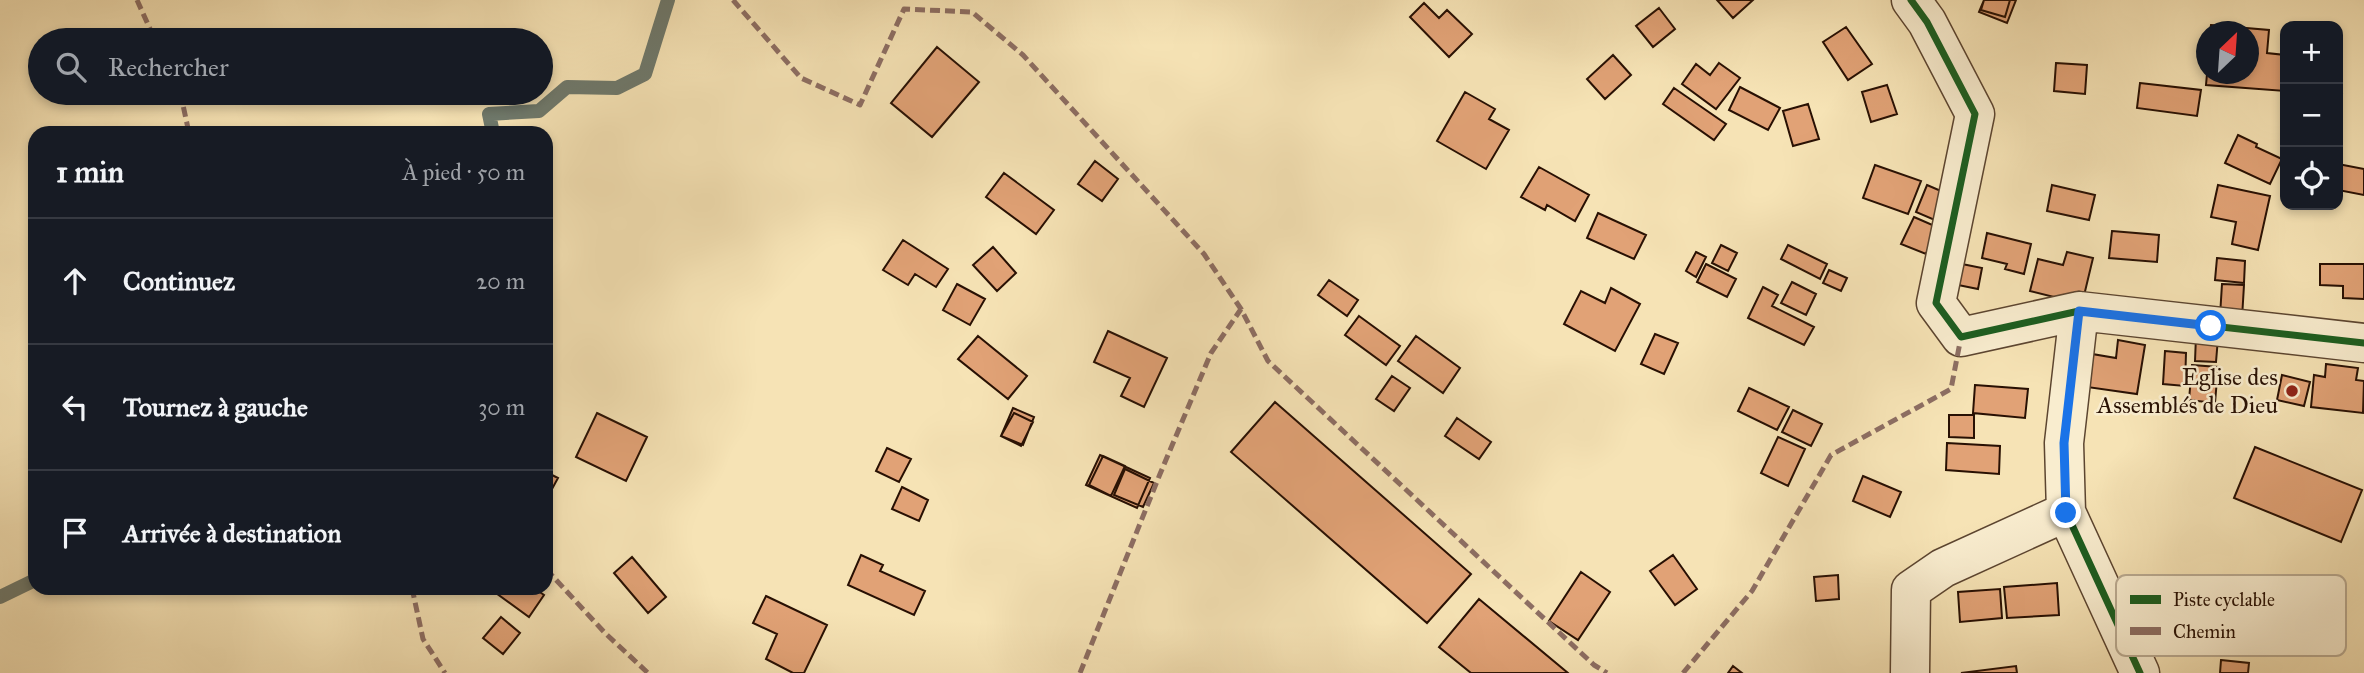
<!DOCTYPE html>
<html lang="fr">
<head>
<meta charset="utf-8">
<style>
	:root { --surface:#171b24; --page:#242831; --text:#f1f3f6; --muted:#9ea1a6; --line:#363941 }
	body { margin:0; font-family:"IM FELL Great Primer",serif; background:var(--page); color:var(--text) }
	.controls { position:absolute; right:21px; top:21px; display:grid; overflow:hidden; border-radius:14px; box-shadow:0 4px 10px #0003 }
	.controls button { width:63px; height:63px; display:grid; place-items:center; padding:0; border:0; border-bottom:2px solid var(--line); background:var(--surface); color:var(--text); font:35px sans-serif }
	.compass { position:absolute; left:2196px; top:21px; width:63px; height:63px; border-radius:50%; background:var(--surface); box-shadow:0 4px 10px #0003; rotate:25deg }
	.stop { position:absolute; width:21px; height:21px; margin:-16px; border:5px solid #1a73e8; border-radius:50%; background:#fff }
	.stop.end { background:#1a73e8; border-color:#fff; box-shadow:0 2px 7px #0008 }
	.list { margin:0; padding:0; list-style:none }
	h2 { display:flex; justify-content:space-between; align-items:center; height:91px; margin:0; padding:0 28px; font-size:30px }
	h2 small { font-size:23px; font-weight:400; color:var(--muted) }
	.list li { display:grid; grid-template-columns:46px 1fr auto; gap:21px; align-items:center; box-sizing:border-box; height:126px; padding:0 28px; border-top:2px solid var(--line) }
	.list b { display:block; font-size:26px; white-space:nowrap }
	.list em { font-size:23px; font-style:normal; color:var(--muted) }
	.icon { flex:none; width:38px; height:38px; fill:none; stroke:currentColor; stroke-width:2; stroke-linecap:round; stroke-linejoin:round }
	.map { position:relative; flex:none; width:2364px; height:673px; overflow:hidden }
	.search { position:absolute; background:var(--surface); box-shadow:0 4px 10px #0003; left:28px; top:28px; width:525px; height:77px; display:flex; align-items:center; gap:18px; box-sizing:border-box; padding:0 24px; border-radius:38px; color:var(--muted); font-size:26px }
	.panel { position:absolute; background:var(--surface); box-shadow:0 4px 10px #0003; left:28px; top:126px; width:525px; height:469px; border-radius:21px }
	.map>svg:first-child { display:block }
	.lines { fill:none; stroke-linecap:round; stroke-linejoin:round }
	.stream { stroke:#6e786b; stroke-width:14 }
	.building { fill:#e1a276; stroke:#281003; stroke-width:2 }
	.minor-casing { stroke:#5c4530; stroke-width:41 }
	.minor { stroke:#f9edcf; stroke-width:38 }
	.quiet { stroke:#8d6e63; stroke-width:5; stroke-dasharray:10 5; stroke-linecap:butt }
	.cycleway-casing { stroke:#f9edcf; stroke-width:11 }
	.cycleway { stroke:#1b5e20; stroke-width:7 }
	.route { stroke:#1a73e8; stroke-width:9 }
	.poi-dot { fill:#8f2418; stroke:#f9edcf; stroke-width:2.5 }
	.labels { text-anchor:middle; stroke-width:5; stroke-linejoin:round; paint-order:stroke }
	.poi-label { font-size:24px; fill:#281003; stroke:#f9edcf; text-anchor:end }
	.key { fill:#f9edcf; stroke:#baab92; stroke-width:2 }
	.key-label { font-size:19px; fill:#281003 }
</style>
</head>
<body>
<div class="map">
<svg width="2364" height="673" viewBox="0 0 2364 673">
	<rect width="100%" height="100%" fill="#f6e3b5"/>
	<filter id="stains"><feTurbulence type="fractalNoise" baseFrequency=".00286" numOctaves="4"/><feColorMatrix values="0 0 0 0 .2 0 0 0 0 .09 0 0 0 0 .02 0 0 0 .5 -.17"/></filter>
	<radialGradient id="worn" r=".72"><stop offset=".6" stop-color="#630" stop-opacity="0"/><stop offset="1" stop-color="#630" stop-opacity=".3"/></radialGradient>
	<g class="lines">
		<path class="stream" d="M493 133 489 114 539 111 567 87 617 88 645 74 668 0
			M0 597 35 580"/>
	</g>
	<path class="building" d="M1717 0H1753L1733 18Z
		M1984 0H2016L2007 23 1979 12Z
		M1984 0H2010L2005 17 1981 10Z
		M1424 3 1439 18 1447 10 1472 34 1449 57 1410 17Z
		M1659 8 1675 29 1653 47 1636 26Z
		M2211 25 2269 30 2267 53 2285 55V91L2206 85 2207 74H2248V32H2210Z
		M1846 27 1872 64 1848 80 1823 42Z
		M937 47 979 82 932 137 891 103Z
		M1613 55 1631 75 1605 99 1587 79Z
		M1719 63 1740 78 1716 109 1682 84 1696 64 1710 75Z
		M2056 63 2087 65 2085 94 2054 91Z
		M2140 83 2201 90 2197 116 2137 108Z
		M1887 85 1897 114 1871 122 1862 92Z
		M1740 87 1780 108 1768 130 1729 110Z
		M1674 88 1726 124 1714 140 1663 104Z
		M1465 92 1495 109 1489 119 1509 130 1486 169 1437 141Z
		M2338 94H2342L2340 141H2338Z
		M1808 104 1819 139 1793 146 1783 111Z
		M2238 135 2257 144 2256 147 2282 159 2270 184 2225 163Z
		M1095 161 1118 179 1102 201 1078 184Z
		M2338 164 2364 169V195L2338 190Z
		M1875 165 1921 181 1908 214 1863 198Z
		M1539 167 1589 195 1575 221 1547 205 1545 210 1521 197Z
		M1004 173 1054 210 1036 234 986 197Z
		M1927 185 1948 194 1937 221 1916 212Z
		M2052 185 2095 195 2089 220 2047 211Z
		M2218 185 2270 196 2258 250 2232 244 2236 222 2211 217Z
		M1598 213 1646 235 1634 259 1587 238Z
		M1914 217 1937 227 1926 254 1901 244Z
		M2112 231 2159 235 2157 262 2109 258Z
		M1987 233 2031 244 2024 274 2005 269 2007 264 1982 258Z
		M903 240 948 269 936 287 915 274 908 285 883 270Z
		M1721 245 1737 253 1728 271 1712 263Z
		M1788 245 1827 264 1820 279 1781 259Z
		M993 247 1016 273 997 291 973 265Z
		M1696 252 1706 257 1696 277 1686 271Z
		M2067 252 2093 258 2082 304 2030 291 2038 259 2063 265Z
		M2217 258 2245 261 2244 283 2215 280Z
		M1706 264 1736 279 1727 297 1697 282Z
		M1962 264 1982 268 1978 289 1958 285Z
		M2320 264H2364V299L2343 298V286L2320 285Z
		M1829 270 1847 278 1841 291 1823 283Z
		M1329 280 1358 300 1347 316 1318 295Z
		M1792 282 1816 294 1806 315 1781 303Z
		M957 284 985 299 970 325 943 310Z
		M2222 284 2244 285 2242 318 2220 316Z
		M1763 287 1778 295 1772 306 1814 327 1804 345 1748 318Z
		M1611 288 1640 304 1615 351 1564 324 1581 291 1605 303Z
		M1359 316 1400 346 1386 365 1345 335Z
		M1108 331 1167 358 1144 407 1121 396 1130 378 1094 362Z
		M1655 334 1678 343 1664 374 1641 364Z
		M978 336 1027 376 1008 399 958 359Z
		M1416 336 1460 368 1443 393 1398 361Z
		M2196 336 2218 338 2216 362 2195 361Z
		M2118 340 2145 345 2137 394 2087 387 2092 354 2116 358Z
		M2165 351 2186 353 2185 386 2163 384Z
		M2326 364 2358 368 2356 380 2364 381 2363 413 2311 407 2314 375 2325 377Z
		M2192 365 2218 367 2215 403 2189 400Z
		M2282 375 2310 382 2304 406 2277 400Z
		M1392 376 1410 388 1394 411 1376 399Z
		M1975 385 2028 389 2025 418 1973 413Z
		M1749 388 1789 407 1777 430 1738 411Z
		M1275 402 1471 574 1427 623 1231 452Z
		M1013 408 1034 417 1023 445 1001 436Z
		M1793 410 1822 424 1811 446 1782 432Z
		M597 413 647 437 626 481 576 457Z
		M1014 413 1033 422 1021 446 1001 436Z
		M1949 415H1974V438L1949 437Z
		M1457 418 1491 442 1479 459 1445 436Z
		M1778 437 1805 449 1788 486 1761 473Z
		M1947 443 2000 446 1999 474 1946 470Z
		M2255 447 2362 490 2341 542 2234 498Z
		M887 448 911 459 899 482 876 471Z
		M1100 455 1150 478 1137 508 1086 485Z
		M1103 456 1125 466 1111 496 1089 485Z
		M1125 469 1154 483 1143 507 1114 495Z
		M546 472 558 478 546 500Z
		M1863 476 1901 492 1890 517 1853 501Z
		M902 487 928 500 919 521 892 509Z
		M861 555 883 565 880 571 925 591 914 615 848 585Z
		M1673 555 1697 589 1675 605 1650 571Z
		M632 557 666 597 648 613 614 573Z
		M1581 572 1610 592 1578 640 1549 621Z
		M1838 575 1839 599 1816 601 1814 577Z
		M2057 583 2059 615 2007 618 2004 587Z
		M489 588H534L544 595 529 617Z
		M2000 589 2002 618 1960 622 1958 592Z
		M766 596 827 625 804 673H793L766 659 777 634 753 623Z
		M1479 599 1568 673H1471L1439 647Z
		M501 617 520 633 503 654 483 638Z
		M2221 660 2249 663 2248 673H2220Z
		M1733 666 1742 673H1728Z
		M2016 666 2017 673H1961Z"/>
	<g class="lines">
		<defs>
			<path id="minor" d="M1911 0 1927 22 1975 114 1936 303 1961 337 2079 311 2364 343
				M2079 311 2064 443 2066 512 2140 673
				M1910 673 1911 590 1943 568 2066 512"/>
		</defs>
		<use href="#minor" class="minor-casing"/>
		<use href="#minor" class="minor"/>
		<path class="quiet" d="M137 0 155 40
			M733 0 801 78 860 105 904 9 972 12 1023 55 1204 254 1241 309 1268 361 1594 665 1607 673
			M178 93 183 105 189 133
			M546 569 605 633 648 673
			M412 588 423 639 445 673
			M1080 673 1160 474 1211 353 1241 309
			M1683 673 1752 591 1831 455 1951 389 1961 337"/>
		<defs>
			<path id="cycleway" d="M1911 0 1927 22 1975 114 1936 303 1961 337 2079 311 2364 343
				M2079 311 2064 443 2066 512 2140 673"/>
		</defs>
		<use href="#cycleway" class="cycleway-casing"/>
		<use href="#cycleway" class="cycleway"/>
	</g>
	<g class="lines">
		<path class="route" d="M2066 513 2064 443 2079 311 2211 326"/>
	</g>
	<circle class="poi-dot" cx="2292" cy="391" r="7"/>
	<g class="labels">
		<g class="poi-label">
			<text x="2278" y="385">Eglise des<tspan x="2278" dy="28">Assemblés de Dieu</tspan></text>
		</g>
	</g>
	<rect x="2116" y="575" width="230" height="81" rx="10" class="key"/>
	<rect x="2130" y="595" width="31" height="9" fill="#1b5e20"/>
	<rect x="2130" y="627" width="31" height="8" fill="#8d6e63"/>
	<g class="key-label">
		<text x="2173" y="606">Piste cyclable</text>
		<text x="2173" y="638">Chemin</text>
	</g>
	<rect width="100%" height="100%" filter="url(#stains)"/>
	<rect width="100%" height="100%" fill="url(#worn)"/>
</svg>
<div class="controls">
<button>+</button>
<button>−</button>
<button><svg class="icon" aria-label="locate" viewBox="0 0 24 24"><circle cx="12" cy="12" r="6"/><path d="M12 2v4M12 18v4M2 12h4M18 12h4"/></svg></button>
</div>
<svg class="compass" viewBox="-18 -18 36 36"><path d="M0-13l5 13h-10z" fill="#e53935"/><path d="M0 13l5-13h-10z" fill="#9ea1a6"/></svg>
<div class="stop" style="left:2211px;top:326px"></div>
<div class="stop end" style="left:2066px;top:513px"></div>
<div class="search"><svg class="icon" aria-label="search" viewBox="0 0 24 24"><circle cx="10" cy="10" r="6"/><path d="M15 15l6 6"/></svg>Rechercher</div>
<section class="panel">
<h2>1 min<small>À pied · 50 m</small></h2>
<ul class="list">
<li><svg class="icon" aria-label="ahead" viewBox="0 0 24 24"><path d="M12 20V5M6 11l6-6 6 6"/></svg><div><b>Continuez</b></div><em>20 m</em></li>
<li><svg class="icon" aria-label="left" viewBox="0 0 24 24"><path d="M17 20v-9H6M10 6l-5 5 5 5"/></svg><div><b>Tournez à gauche</b></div><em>30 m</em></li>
<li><svg class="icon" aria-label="arrive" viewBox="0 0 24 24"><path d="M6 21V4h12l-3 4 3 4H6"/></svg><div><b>Arrivée à destination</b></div></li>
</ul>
</section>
</div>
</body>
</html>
